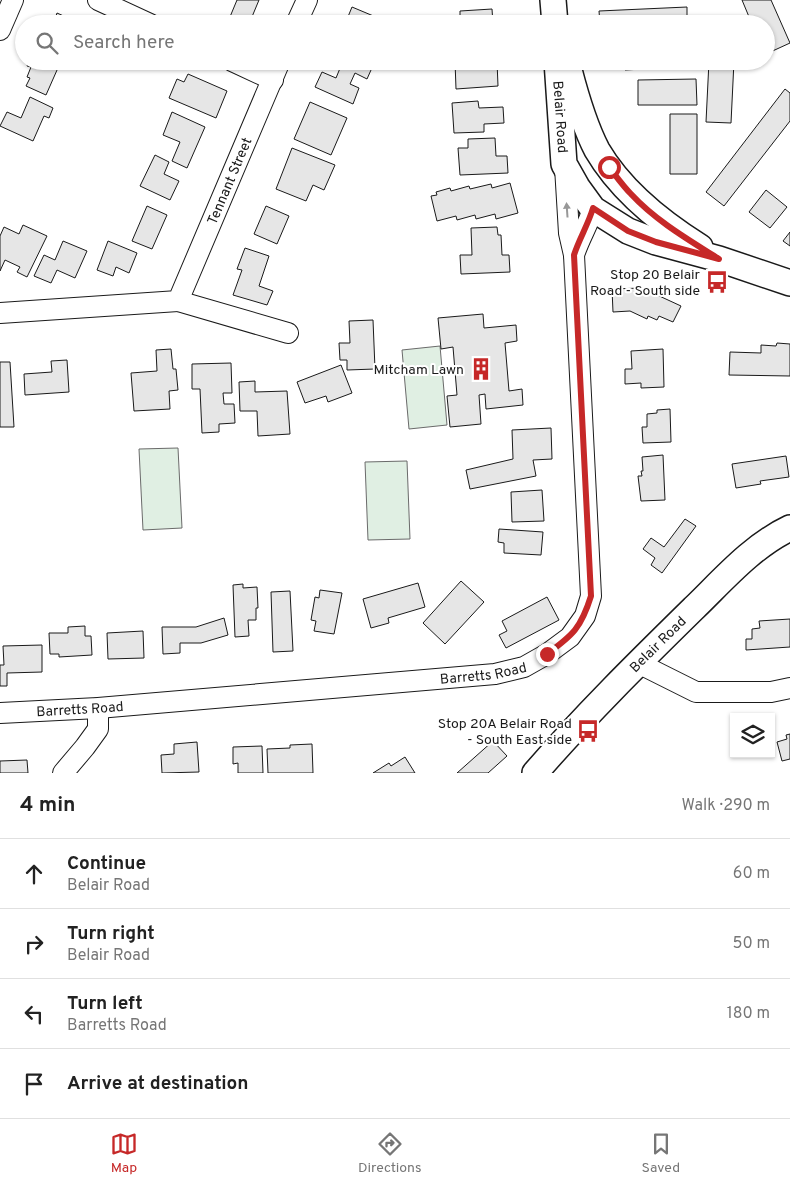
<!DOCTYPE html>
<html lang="en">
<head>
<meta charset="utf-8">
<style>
	:root { --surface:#fff; --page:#f2f2f2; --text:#222; --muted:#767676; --line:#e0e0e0; --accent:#c62828 }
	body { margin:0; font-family:Overpass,sans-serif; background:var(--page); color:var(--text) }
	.controls { position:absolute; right:15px; bottom:15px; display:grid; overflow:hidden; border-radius:0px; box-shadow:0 1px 4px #0004 }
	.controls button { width:45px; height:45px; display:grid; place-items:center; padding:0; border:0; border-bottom:1px solid var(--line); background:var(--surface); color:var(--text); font:25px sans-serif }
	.stop { position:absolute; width:15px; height:15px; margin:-11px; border:4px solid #c62828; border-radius:50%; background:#fff }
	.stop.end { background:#c62828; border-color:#fff; box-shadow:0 1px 5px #0008 }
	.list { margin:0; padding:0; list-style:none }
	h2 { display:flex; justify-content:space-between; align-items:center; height:65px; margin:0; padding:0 20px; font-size:21px }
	h2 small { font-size:16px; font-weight:400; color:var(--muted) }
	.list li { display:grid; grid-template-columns:32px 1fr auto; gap:15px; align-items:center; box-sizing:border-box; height:70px; padding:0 20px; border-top:1px solid var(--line) }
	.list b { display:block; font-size:19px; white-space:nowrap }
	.list p { margin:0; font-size:16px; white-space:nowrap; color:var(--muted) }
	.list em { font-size:16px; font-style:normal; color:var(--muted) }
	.icon { flex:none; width:28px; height:28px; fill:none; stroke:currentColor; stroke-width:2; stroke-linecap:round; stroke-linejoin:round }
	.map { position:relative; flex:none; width:790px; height:773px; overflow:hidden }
	.search { position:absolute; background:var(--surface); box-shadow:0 1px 4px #0004; left:15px; right:15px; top:15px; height:55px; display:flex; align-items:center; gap:12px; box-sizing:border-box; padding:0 18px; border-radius:28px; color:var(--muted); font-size:19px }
	.sheet { height:345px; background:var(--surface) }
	nav { display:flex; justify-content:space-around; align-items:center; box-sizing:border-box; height:70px; border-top:1px solid var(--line); background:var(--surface); font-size:14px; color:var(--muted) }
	nav a { display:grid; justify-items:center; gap:2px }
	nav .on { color:var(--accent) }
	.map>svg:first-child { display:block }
	.green { fill:#e0efe3; stroke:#6a6a6a }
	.building { fill:#e6e6e6; stroke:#1a1a1a }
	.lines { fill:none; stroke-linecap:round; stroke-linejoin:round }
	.minor-casing { stroke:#1a1a1a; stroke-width:22 }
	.major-casing { stroke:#1a1a1a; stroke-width:28 }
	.minor { stroke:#fff; stroke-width:20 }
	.major { stroke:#fff; stroke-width:25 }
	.oneway { fill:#989898 }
	.route { stroke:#c62828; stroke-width:6 }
	.labels { text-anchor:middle; stroke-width:4; stroke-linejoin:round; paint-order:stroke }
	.street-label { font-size:14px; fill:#1a1a1a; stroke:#fff }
	.poi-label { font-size:14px; fill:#1a1a1a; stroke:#fff; text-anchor:end }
</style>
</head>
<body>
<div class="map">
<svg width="790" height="773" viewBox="0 0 790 773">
	<rect width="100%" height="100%" fill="#fff"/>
	<path class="green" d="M440 346 447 425 409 429 402 350Z
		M178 448 182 528 143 530 139 449Z
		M407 461 410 539 368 540 365 462Z"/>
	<path class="building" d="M237 0H259L249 24H227Z
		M742 0H771L790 43 766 54V24H752Z
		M352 7 383 20 381 24H345Z
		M687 7V24H600L599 11Z
		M492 9 493 24H460V11Z
		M57 13 77 22V24H53Z
		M29 61H61L46 95 26 86 30 78 27 77 31 67 27 66Z
		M343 61H375L367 79 355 73 350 84 359 88 353 104 315 87 322 72 336 78Z
		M455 61H497L498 86 456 89Z
		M625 61H695V66L625 70Z
		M709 61H734L731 123 706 122Z
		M188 74 227 91 216 118 169 98 177 79 184 82Z
		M696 79 697 105H638V80Z
		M785 89 790 93V121L724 206 706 192Z
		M30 97 53 108 49 118 44 116 33 141 0 126 7 112 21 118Z
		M478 101 479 108 503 107 504 123 484 124V132L454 133 452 103Z
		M310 102 347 118 331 155 294 139Z
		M172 112 205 127 187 168 172 161 180 142 163 135Z
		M670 114H697V174H670Z
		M495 138 496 156H507L508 173 460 175 458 148H468V139Z
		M292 148 335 165 324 190 313 185 306 201 276 189Z
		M155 155 169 162 164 174 179 181 170 200 140 186Z
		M510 183 518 213 496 219 495 214 476 219 475 215 457 220 456 216 437 221 431 196 437 195 436 192 450 188 451 191 469 186 470 189 491 184 492 188Z
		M766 190 787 207 770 228 749 212Z
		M147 206 167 215 152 249 132 241Z
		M266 206 289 216 277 244 254 234Z
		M23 225 47 236 27 277 17 272 20 267 5 260 0 271V236L4 227 19 234Z
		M497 227 498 235H501L502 255H509L510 272 461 274 460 255H472L471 228Z
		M790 232V246L783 241Z
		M63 241 87 251 75 278 57 270 51 283 34 276 44 255 55 260Z
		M108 241 137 253 129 273 116 267 113 276 97 270Z
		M245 248 269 256 259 286 273 291 267 305 233 295 242 270 237 269Z
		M642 288 681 306 673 322 659 316 657 320 648 316 647 319 630 311 613 312 612 289Z
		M483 314 484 328 516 325 517 341 505 343 509 391 522 389 523 405 486 409 485 394 479 395 481 424 450 427 447 396 457 395 453 347 441 349 438 318Z
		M373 320 375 369 347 370V360H340L339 343H350L349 321Z
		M777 343 790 344V376L729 375 730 352 761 353V345L776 346Z
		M171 349 173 369H176L178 390 169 391 170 409 134 411 131 373 157 371 156 350Z
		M663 349 664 387 641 388V383L625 384V369H632L631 351Z
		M67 360 69 392 25 395 24 374 52 372 51 361Z
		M0 362H10L14 427H0Z
		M231 363 232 393H223L224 404H234L235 423 219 424V432L202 433 200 389H192V364Z
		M341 365 352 393 328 402 326 396 305 403 297 382Z
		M255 381V392L287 391 290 434 258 436 257 411H240L239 382Z
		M670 409 671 442 643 443 642 427H647V414L657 413V410Z
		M551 428 552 459 533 460 536 476 470 489 466 470 513 459 512 430Z
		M663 455 665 500 641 501 638 476H642L641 471H643L642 457Z
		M786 456 789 477 760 481 761 484 736 488 732 464Z
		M542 490 544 521 512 522 511 492Z
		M685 519 696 526 662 573 651 565 655 558 643 549 651 538 664 547Z
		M499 529 543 532 541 555 504 553V543L498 542Z
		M461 581 484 602 445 644 423 623Z
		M418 583 425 607 388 618 389 623 371 628 363 599Z
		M243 584V588L257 587 258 608H256V620H248L249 636 235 637 233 585Z
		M320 590 342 593 334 634 314 631 316 621 311 620 315 597 319 598Z
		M290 591 293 651 273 652 271 592Z
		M547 597 559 620 506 648 499 635 507 631 502 621Z
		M224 618 228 635 201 643H180V653L163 654 162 627H196Z
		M790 619V647L746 650V639H752V629L760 628 759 621Z
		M85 626V636H91L92 655 59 657V654H50L49 633H68V627Z
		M143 631 144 658 108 659 107 633Z
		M42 645V672L7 673V686H0V665H4L3 646Z
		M790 734V759L782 761 777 742 787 739 786 735Z
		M493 741 507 756 488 773H457Z
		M197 742 199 772 162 773 161 755 174 754V744Z
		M312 744 313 773H268L267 749 290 748V745Z
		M262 746 263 773H238V763L233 764V747Z
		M405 757 415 773H373L389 763 391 766Z
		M27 760 28 773H0V761Z"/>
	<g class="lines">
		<defs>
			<g id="minor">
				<path d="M98 0 150 24"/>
				<path d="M296 24 307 0"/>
				<path d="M0 30 13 0"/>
				<path d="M232 61 273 80"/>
				<path d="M574 255C579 239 588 225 593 209"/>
				<path d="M178 301 288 333"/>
				<path id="s1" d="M0 313 178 301 280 61"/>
				<path d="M638 663 696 692H771L790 688"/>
				<path id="s2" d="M0 713 98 708 495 674 524 667 547 654 570 637 585 616 591 596 574 255 569 233 565 167"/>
				<path d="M63 773 85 747 98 729V708"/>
			</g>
			<g id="major">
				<path d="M553 0 555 24"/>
				<path id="s3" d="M557 61 564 164 577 187 593 209 628 231 656 242 719 259 790 283"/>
				<path d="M569 70C576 97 584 125 597 150 621 191 660 222 700 247"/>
				<path id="s4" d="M535 773C585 715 639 662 694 608 723 580 752 546 790 528"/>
			</g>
		</defs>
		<use href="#minor" class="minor-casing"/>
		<use href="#major" class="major-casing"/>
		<use href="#minor" class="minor"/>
		<use href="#major" class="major"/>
	</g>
	<defs><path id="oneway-solid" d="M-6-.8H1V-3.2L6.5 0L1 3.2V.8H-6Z" transform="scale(1.25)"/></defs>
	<use class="oneway" href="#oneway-solid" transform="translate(567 210) rotate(-94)"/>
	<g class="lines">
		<path class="route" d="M547 654C573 635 581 628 591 596L574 255C579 239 588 225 593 208L628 231 656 242 719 259C689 240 656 221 631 194 623 186 616 176 609 167"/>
	</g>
	<defs>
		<symbol id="bus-bare" viewBox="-9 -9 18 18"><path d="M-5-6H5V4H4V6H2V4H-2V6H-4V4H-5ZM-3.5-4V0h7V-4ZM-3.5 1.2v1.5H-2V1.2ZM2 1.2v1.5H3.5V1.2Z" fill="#c62828" stroke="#fff" stroke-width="2.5" paint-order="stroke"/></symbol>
		<symbol id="building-bare" viewBox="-9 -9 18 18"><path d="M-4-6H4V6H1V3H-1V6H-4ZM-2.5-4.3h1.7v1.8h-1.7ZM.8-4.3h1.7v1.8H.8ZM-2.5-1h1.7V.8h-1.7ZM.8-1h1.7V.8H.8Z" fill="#c62828" stroke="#fff" stroke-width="2.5" paint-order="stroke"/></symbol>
	</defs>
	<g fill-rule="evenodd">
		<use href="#bus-bare" x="701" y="266" width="32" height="32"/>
		<use href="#building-bare" x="465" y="353" width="32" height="32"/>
		<use href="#bus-bare" x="572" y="715" width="32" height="32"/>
	</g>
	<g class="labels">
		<g class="street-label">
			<text dy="5" stroke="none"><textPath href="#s3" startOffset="56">Belair Road</textPath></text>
			<text dy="5" stroke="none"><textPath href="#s1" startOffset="309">Tennant Street</textPath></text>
			<text dy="5" stroke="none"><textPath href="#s4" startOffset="178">Belair Road</textPath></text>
			<text dy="5" stroke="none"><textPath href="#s2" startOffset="485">Barretts Road</textPath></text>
			<text dy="5" stroke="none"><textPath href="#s2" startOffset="80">Barretts Road</textPath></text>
		</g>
		<g class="poi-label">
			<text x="700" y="279">Stop 20 Belair<tspan x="700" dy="16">Road - South side</tspan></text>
			<text x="464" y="374">Mitcham Lawn</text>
			<text x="572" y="728">Stop 20A Belair Road<tspan x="572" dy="16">- South East side</tspan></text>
		</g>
	</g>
</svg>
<div class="controls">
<button><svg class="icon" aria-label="layers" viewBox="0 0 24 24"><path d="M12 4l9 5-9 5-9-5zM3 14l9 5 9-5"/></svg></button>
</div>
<div class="stop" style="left:609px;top:167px"></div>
<div class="stop end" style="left:547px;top:654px"></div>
<div class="search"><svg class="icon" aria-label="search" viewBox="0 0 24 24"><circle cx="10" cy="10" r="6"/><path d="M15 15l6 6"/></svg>Search here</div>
</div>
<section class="sheet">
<h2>4 min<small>Walk · 290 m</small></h2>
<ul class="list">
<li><svg class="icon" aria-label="ahead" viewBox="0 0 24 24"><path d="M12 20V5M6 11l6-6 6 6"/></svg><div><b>Continue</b><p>Belair Road</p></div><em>60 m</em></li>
<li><svg class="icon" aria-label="right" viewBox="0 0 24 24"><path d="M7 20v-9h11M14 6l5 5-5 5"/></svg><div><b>Turn right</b><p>Belair Road</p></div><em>50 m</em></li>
<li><svg class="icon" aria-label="left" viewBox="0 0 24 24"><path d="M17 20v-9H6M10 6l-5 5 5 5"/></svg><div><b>Turn left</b><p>Barretts Road</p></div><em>180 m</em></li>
<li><svg class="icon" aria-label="arrive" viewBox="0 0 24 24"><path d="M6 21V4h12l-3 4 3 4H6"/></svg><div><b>Arrive at destination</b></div></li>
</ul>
</section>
<nav>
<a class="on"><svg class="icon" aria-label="map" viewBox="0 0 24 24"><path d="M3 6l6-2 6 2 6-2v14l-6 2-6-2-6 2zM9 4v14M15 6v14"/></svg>Map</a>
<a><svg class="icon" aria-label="directions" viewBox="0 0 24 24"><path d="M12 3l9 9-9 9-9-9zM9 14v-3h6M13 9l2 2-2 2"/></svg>Directions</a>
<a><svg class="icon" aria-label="saved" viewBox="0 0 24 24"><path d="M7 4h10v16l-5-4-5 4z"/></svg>Saved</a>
</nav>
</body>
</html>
